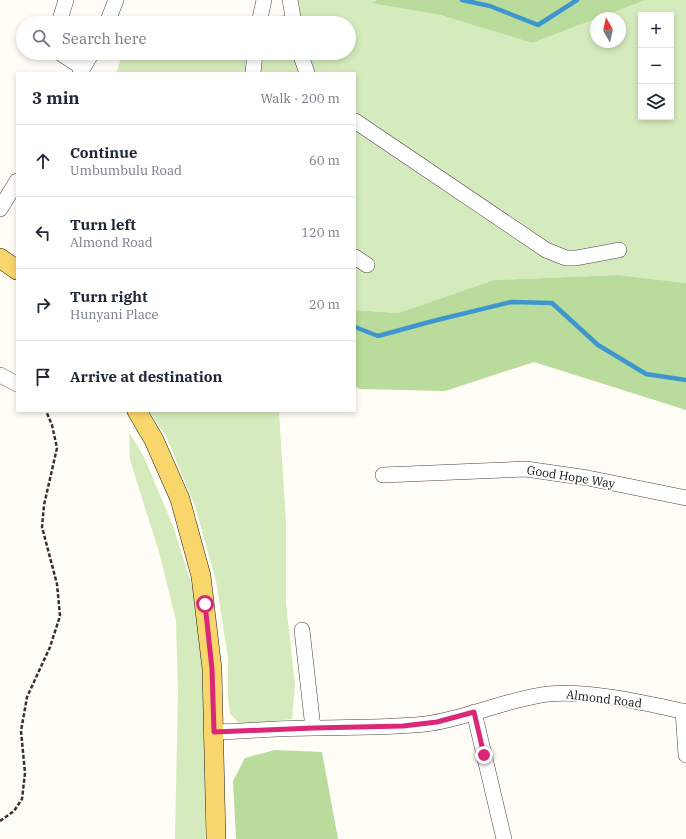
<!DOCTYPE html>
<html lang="en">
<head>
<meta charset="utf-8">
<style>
	:root { --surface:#fff; --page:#f2f2f3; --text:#1f2937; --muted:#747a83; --line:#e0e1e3 }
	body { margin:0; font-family:"IBM Plex Serif",serif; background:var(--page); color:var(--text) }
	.controls { position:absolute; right:12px; top:12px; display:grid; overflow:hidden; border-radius:0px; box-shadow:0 2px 6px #0003 }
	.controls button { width:36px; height:36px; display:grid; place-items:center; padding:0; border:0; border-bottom:1px solid var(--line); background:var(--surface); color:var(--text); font:20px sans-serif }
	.compass { position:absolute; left:590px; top:12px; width:36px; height:36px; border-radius:50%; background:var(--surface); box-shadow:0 2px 6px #0003; rotate:351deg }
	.stop { position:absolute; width:12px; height:12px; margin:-9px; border:3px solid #db2777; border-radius:50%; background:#fff }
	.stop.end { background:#db2777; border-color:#fff; box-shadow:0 1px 4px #0008 }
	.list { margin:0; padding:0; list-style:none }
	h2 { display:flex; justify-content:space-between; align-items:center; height:52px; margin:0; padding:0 16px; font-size:17px }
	h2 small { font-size:13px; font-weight:400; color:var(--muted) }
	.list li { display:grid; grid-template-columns:26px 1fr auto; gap:12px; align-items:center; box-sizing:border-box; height:72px; padding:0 16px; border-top:1px solid var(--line) }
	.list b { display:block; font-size:15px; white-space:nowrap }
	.list p { margin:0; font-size:13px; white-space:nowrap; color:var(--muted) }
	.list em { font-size:13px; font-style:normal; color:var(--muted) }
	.icon { flex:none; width:22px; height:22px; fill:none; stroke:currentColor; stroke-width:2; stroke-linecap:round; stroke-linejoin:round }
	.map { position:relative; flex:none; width:686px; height:839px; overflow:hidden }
	.search { position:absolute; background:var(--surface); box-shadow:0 2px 6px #0003; left:16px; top:16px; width:340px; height:44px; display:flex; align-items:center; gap:10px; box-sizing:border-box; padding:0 14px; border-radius:22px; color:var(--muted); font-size:15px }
	.panel { position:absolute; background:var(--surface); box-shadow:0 2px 6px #0003; left:16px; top:72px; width:340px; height:340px; border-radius:0px }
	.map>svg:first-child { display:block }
	.green { fill:#d5ebbd; fill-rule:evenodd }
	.forest { fill:#b9dc9c }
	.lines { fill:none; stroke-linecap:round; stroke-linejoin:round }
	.stream { stroke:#3f96cf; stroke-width:4.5 }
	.minor-casing { stroke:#444; stroke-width:16 }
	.major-casing { stroke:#222; stroke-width:20 }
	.path { stroke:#333; stroke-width:2.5; stroke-dasharray:4 2; stroke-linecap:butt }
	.minor { stroke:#fff; stroke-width:15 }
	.major { stroke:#f9d66b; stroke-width:19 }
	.route { stroke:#db2777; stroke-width:5 }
	.labels { text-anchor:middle; stroke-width:4; stroke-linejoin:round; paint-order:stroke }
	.street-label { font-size:12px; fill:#111; stroke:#fff }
</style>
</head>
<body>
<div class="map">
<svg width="686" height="839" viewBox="0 0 686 839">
	<rect width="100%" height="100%" fill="#fffdf5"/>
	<path class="green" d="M297 0H376L372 3 440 15 532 43 596 19V42H620V18H598L646 0H686V283L618 275 494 280 398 313 355 310V73H116L123 53H349V23H250L299 11ZM641 15H671V117H641Z
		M219 17 237 23H193Z
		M149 411H279L286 523V604L295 684 292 719 241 725 230 714 228 697V658L216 581 195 506 166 436Z
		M129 432 144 457 173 526 194 592 204 661 205 718V839H175L178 693 176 621 159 552 130 460Z"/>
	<path class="forest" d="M377 0H646L532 43 440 15 371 3Z
		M618 275 686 283V410L534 362 445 391 361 389 355 387V310L398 313 494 280Z
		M275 750 322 752 338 839H236L233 781 245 758Z"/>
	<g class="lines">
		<path class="stream" d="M462 0 490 6 538 25 577 0
			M355 327 378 336 433 321 511 302 552 303 598 345 646 374 686 380"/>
		<defs>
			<path id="minor" d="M290 0 294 23
				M59 23 66 0
				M107 23 116 0
				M259 23 264 0
				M60 53 83 68
				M300 53 307 73
				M80 73 92 53
				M253 73 255 53
				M355 121 546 250 566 258H576L619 250
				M0 209 17 181
				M355 257 367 265
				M0 375 17 384
				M383 475 526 469 588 478 686 498
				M302 630 313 728
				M683 711 686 755
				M474 712 504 839
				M214 732C247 731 280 728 314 728 351 727 388 728 425 724 467 719 506 699 548 694 590 690 645 703 686 712"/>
			<path id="major" d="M0 258 17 270
				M137 411 154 440 180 499 201 576 212 669 216 839"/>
		</defs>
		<use href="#minor" class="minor-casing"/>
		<use href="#major" class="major-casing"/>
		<path class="path" d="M0 821 14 811 22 799 25 773 21 731 27 697 50 647 60 616 57 584 42 527 44 505 57 448 52 425 46 411"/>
		<use href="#minor" class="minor"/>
		<use href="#major" class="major"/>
	</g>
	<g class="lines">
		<path class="route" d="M205 604 212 669 214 732 313 728 403 726 437 722 474 712 484 755"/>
	</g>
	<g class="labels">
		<g class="street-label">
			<text transform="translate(571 477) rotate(9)" y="4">Good Hope Way</text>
			<text transform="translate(604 699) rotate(7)" y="4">Almond Road</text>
		</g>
	</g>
</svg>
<div class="controls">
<button>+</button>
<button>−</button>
<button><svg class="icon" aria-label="layers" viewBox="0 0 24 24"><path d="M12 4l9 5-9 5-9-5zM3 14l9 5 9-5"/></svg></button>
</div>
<svg class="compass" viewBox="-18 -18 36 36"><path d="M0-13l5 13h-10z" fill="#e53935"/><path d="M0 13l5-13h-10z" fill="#747a83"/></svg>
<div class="stop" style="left:205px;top:604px"></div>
<div class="stop end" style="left:484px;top:755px"></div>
<div class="search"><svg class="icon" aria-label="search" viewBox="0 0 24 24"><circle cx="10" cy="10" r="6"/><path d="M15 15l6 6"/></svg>Search here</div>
<section class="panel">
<h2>3 min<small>Walk · 200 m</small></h2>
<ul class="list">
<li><svg class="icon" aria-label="ahead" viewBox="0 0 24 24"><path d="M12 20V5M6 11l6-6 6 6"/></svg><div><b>Continue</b><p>Umbumbulu Road</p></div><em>60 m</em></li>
<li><svg class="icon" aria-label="left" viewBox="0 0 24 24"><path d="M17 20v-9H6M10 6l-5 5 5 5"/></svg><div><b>Turn left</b><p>Almond Road</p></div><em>120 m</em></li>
<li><svg class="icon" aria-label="right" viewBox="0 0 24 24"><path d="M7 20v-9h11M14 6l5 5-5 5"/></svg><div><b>Turn right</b><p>Hunyani Place</p></div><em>20 m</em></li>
<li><svg class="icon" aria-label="arrive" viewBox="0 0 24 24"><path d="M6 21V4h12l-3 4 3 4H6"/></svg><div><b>Arrive at destination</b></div></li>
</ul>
</section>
</div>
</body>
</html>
